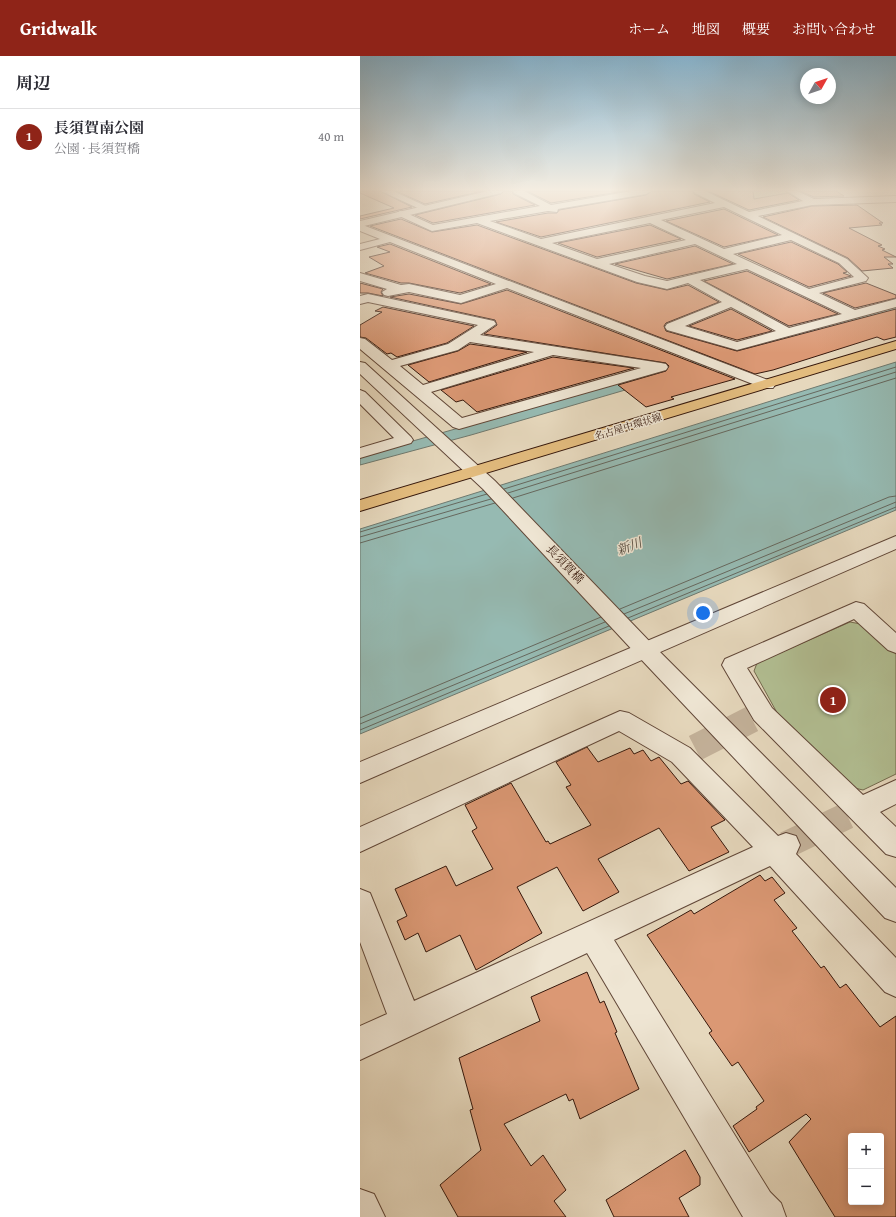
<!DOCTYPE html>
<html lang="ja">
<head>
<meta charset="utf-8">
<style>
	:root { --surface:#fff; --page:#f7f7f7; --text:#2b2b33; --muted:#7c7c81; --line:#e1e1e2; --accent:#8f2418 }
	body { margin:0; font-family:"Gentium Book Plus","Noto Serif JP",serif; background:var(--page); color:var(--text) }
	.controls { position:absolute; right:12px; bottom:12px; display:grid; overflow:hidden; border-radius:4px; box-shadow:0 2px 10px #0003 }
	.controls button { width:36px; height:36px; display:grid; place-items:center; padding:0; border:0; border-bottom:1px solid var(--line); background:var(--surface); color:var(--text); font:20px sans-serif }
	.compass { position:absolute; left:440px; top:12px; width:36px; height:36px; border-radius:50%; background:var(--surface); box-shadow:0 2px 10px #0003; rotate:50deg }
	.you { position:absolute; left:343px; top:557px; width:14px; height:14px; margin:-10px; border:3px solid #fff; border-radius:50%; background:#1a73e8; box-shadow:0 0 0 6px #1a73e833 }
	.badge { display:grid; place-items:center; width:26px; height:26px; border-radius:50%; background:var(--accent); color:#fff; font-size:13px; font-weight:700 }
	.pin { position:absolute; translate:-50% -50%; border:2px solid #fff; box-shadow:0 1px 4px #0006 }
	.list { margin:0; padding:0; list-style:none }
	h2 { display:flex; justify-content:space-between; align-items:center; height:52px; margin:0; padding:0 16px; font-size:17px }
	h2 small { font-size:13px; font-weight:400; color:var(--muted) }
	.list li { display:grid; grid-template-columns:26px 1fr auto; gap:12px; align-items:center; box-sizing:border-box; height:56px; padding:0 16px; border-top:1px solid var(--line) }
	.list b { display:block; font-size:15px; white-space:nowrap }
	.list p { margin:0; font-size:13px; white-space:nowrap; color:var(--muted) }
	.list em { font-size:13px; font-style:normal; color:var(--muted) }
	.map { position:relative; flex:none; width:536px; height:1161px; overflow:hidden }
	header { display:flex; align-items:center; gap:24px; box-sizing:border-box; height:56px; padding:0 20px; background:var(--accent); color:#fff }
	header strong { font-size:19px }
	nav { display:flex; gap:22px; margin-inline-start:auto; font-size:14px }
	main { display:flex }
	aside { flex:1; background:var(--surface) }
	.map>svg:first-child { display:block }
	.green { fill:#b2bf93; stroke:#746b4f }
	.water { fill:#96bab2; stroke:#6f796f }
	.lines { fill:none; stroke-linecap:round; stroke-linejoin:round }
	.shore { stroke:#66685e; stroke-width:1 }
	.building { fill:#db9874; stroke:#35170b; fill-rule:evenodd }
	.minor-tunnel { stroke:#c3b199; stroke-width:27; stroke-dasharray:27 14; stroke-linecap:butt }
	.minor-casing { stroke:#614738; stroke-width:2 }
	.tertiary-casing { stroke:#614738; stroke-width:2 }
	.primary-casing { stroke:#35170b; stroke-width:2 }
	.minor { fill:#efe6d4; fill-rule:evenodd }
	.tertiary { fill:#efe6d4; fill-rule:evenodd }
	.primary { fill:#e3bc7e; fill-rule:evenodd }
	.labels { text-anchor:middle; stroke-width:3; stroke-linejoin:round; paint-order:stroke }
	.far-street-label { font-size:10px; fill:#35170b; stroke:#efe6d4 }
	.street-label { font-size:12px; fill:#35170b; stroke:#efe6d4 }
	.water-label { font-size:13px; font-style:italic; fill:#52483d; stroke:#efe6d4 }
</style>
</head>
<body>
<header>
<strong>Gridwalk</strong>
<nav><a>ホーム</a><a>地図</a><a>概要</a><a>お問い合わせ</a></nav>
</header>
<main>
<aside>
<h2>周辺<small></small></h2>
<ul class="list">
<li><span class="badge">1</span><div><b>長須賀南公園</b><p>公園 · 長須賀橋</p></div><em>40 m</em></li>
</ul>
</aside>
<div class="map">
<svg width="536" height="1161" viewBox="0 0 536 1161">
	<rect width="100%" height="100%" fill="#e6d8bd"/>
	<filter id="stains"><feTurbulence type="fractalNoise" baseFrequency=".005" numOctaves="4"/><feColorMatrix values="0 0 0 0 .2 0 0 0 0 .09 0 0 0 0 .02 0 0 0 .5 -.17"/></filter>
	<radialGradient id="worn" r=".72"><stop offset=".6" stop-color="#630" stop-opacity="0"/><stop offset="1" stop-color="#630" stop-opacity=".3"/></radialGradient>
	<path class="green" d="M343 135H424L435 139 442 146 393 156 386 155Z
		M490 566 501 568 536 598V718L503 734 486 730 426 673 394 615 397 607Z"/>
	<path class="water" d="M536 248V255L111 379 0 409V400Z
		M536 306V454L0 678V473Z"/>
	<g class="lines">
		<path class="shore" d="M144 433 536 311
			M148 437 536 316
			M153 442 536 322
			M0 476 127 438
			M0 481 131 443
			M0 487 135 447
			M260 553 529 441 536 440
			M264 558 536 446
			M268 562 536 451
			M0 662 241 561
			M0 668 245 566
			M0 674 249 570"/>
	</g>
	<path class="building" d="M0 135H20L52 151 0 163V160L34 152 0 137Z
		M36 135H123L65 148Z
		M144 135H152L153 138 175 149 73 167 55 159 141 138Z
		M167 135H265L191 147Z
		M292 135H333L334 138 350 146 181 181 136 166 188 157H197L199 154 286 139Z
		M348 135H393L394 143 428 137 439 144 389 154Z
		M440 135H476L484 140 454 141Z
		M497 149 523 167H519L522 169 489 172 522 189 518 190 525 193 522 194 536 201H524L533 208H528L533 212 502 215 488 202 403 161 452 150Z
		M364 153 418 179 364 191 306 165Z
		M41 163 72 176 117 169 276 227 307 234 328 229 359 246 306 267 304 270 306 275 377 295 536 253V281L524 284 517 281 413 314 395 318 10 170Z
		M290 169 321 183 237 201 198 187Z
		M431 186 478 208 487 216 483 217 491 220 449 231 378 198Z
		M30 188 131 228 100 237 49 227H41L5 217 24 210 9 201 30 196 17 191Z
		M335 190 373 208 307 223 255 208Z
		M387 215 478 258 429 270 344 225Z
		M0 227 23 233 21 236 23 240 8 237H0Z
		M506 227 536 239V242L495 252 463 237Z
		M147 234 375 323 311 341 314 343 286 351 258 329 306 315 309 310 306 307 124 278 137 269 135 264 30 241 49 238 101 248Z
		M23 251 114 270 87 287 37 301 31 297 27 298 6 282 0 281V269L22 256 15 255Z
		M371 253 412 275 377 284 329 270Z
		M110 288 167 296 69 326 48 309 98 295Z
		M193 301 274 312 117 356 103 344 96 346 81 334Z
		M227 691 238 706 270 692 274 698 283 694 291 705 299 701 321 728 328 725 365 764 351 771 369 796 329 815 299 772 238 803 259 836 223 855 197 811 157 831 182 877 116 914 100 879 66 896 58 877 45 884 37 865 47 860 35 833 86 810 96 830 133 813 112 775 117 772 105 749 151 727 186 786 188 785 190 788 231 769 206 731 211 729 196 706Z
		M400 819 405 825 412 821 425 837 414 844 437 872 432 875 461 912 464 910 480 932 486 928 520 971 536 960V1161H475L429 1086 451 1063 446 1058 389 1096 373 1070 397 1053 396 1051 404 1045 378 1006 372 1010 349 977 352 975 287 879 331 854 334 858ZM491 1080H521V1146H491Z
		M227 916 240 947 244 945 257 976 255 977 279 1033 220 1063 213 1043 209 1045 206 1038 144 1068 171 1110 183 1099 206 1134 194 1145 206 1161H98L80 1129 121 1094 110 1054 113 1053 99 1002 180 965 171 941Z
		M325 1094 340 1121V1129L319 1142 329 1161H254L246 1144Z"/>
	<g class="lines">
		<path class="minor-tunnel" d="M335 692 392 663
			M426 789 499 754"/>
		<defs>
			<path id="minor" d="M21 135H33L70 152 65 155 62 154Z
				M153 135H164L191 149 272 135H291L286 138 198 153 197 156 188 155 130 165 181 183 355 147 335 137 334 135H345L389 156 443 145 427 135H437L454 143 536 140V146L452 149 398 160 487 203 508 222 506 225 459 237 495 254 536 243V251L377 294 307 274 305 271 307 268 362 246 328 227 307 233 277 226 117 167 72 175 35 158 40 155 44 156 73 169 180 150 154 137ZM364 151 422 179 364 193 301 164ZM290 167 326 184 237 203 192 187ZM431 184 479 207 494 221 449 233 373 198ZM335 188 377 208 307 225 285 220 249 208ZM387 213 482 258 429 272 340 224ZM371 251 416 275 377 286 325 270Z
				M0 168 413 326 415 329 413 332H403L147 232 101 247 49 236 28 240 24 239 22 236 27 233 0 225V217L41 229 49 228 100 239 136 228 30 186 0 194V188L20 183 0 175Z
				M8 238 134 265 136 268 120 279 301 307 306 308 308 311 306 314 99 373 93 371 0 293V282L5 283 32 304 88 288 118 269 8 246 0 248V240ZM110 286 174 296 63 329 40 310 98 294ZM193 299 281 312 102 362 71 336Z
				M0 334 5 336 51 381 53 384 51 387 0 402V392L34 382 0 348Z
				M536 480V493L0 727V706Z
				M496 546 504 548 536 577V597L528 594 494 563 387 612 412 652 503 739 536 724V748L520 756 536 771V801L526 798 394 664 362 609 365 603Z
				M260 655 269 657 330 692 418 780 426 777 436 780 440 789 436 798 536 902V941L525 936 410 810 254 884 410 1136 421 1147 426 1161H383L227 897 0 1004V970L27 958 0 886V833L10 837 54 945 393 791 312 706 259 675 0 796V771Z
				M0 1133 14 1138 25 1161H0Z"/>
			<path id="tertiary" d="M128 135H143L141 137 0 171V165Z
				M0 306 5 307 135 425 293 589 536 832V866L525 862 277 599 123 433 0 318Z"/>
			<path id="primary" d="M536 285V293L0 455V444Z"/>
		</defs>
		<use href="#minor" class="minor-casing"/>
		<use href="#tertiary" class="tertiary-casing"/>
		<use href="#primary" class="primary-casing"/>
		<use href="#minor" class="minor"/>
		<use href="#tertiary" class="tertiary"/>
		<use href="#primary" class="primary"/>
	</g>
	<linearGradient id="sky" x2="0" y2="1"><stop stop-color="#87b6d2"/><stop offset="0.45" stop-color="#f4ede1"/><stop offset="1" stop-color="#f4ede1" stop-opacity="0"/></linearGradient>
	<rect width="536" height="297" fill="url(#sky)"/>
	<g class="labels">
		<g class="far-street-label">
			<text transform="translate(268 370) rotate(-17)" y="4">名古屋中環状線</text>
		</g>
		<g class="street-label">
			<text transform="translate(205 508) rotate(46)" y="4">長須賀橋</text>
		</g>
		<g class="water-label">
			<text transform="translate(269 490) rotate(-21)" y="5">新川</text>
		</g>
	</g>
	<rect width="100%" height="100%" filter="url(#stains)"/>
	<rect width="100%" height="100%" fill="url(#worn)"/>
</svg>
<div class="controls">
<button>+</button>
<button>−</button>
</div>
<svg class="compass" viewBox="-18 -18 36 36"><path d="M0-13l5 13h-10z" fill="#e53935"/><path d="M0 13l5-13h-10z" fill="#7c7c81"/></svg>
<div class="you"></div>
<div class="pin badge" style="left:473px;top:644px">1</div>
</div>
</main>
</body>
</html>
